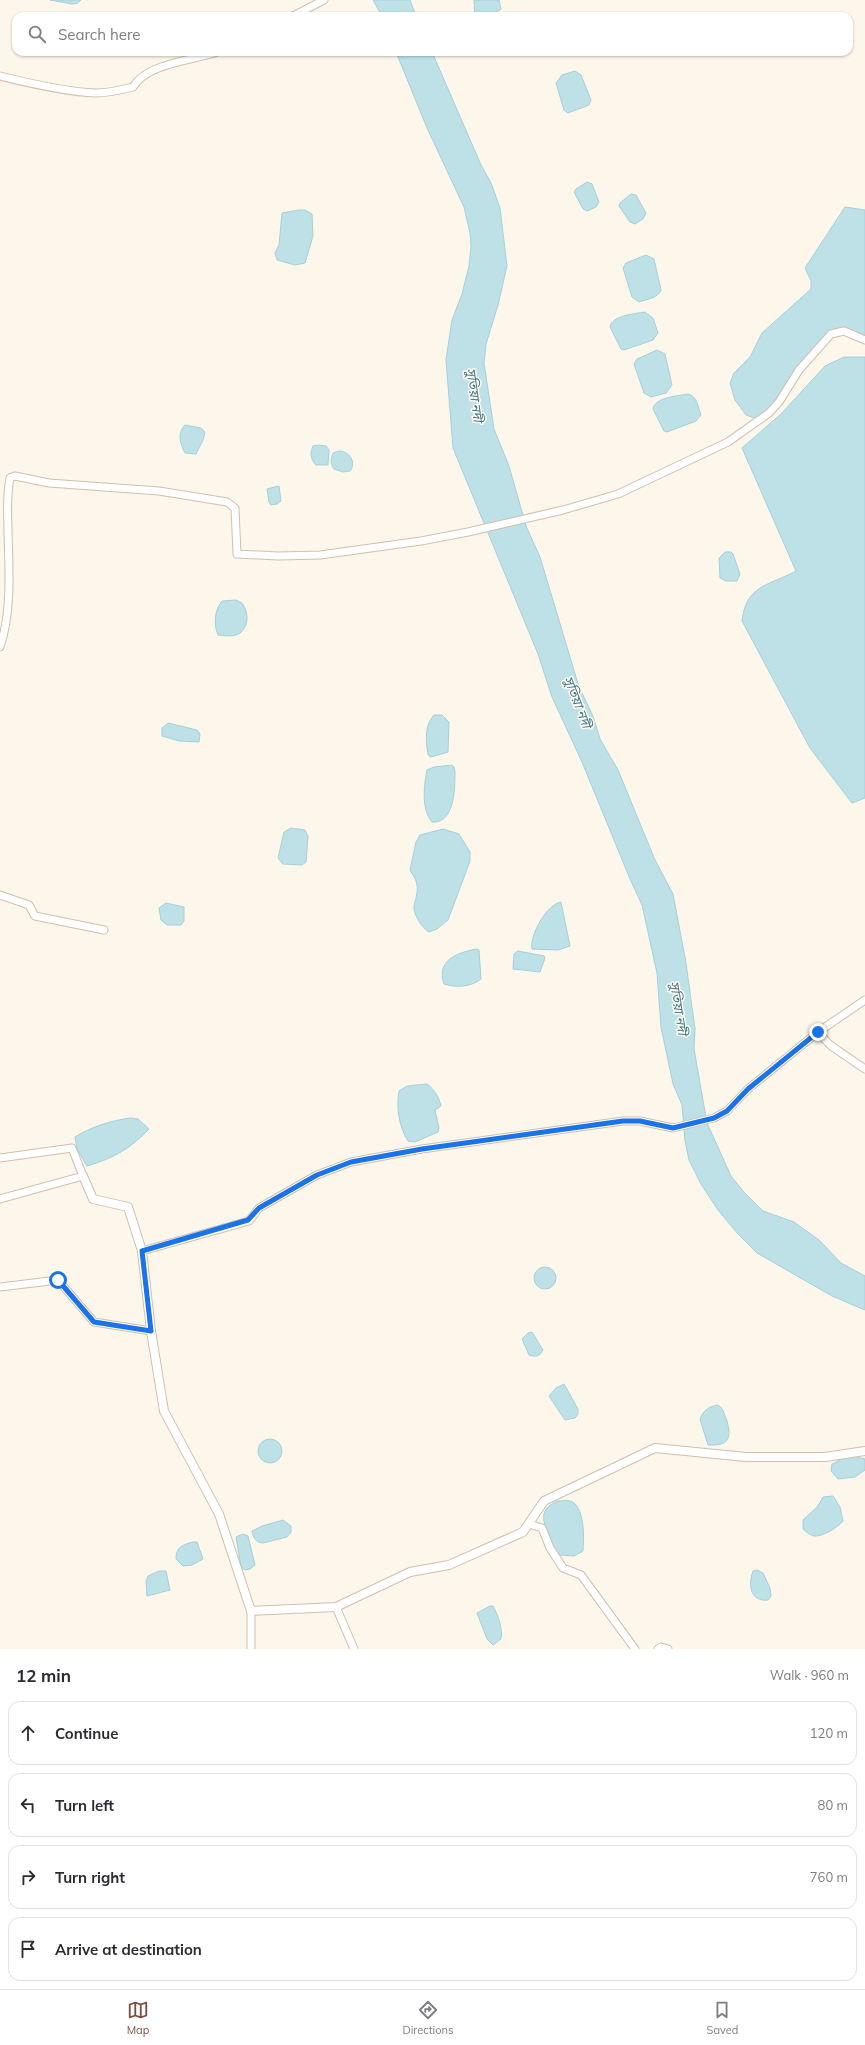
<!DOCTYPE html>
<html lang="en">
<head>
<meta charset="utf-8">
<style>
	:root { --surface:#fff; --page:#f2f2f3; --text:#2b2b33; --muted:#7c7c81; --line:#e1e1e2; --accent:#804c40 }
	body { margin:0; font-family:Mulish,"Noto Sans Bengali",sans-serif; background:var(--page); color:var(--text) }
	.stop { position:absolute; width:12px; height:12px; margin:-9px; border:3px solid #1a73e8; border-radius:50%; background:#fff }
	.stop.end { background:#1a73e8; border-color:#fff; box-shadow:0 1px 4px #0008 }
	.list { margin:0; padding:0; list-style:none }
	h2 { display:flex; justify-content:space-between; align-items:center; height:52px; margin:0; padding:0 16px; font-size:17px }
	h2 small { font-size:13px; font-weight:400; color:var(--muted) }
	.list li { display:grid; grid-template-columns:26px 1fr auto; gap:12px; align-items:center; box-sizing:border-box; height:64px; margin:0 8px 8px; padding:0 8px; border:1px solid var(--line); border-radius:12px }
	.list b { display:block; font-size:15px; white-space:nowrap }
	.list em { font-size:13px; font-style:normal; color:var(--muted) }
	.icon { flex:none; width:22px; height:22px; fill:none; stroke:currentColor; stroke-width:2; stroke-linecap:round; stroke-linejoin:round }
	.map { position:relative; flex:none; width:865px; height:1649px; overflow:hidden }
	.search { position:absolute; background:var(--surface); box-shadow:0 1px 3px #0004; left:12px; right:12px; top:12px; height:44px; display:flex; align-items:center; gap:10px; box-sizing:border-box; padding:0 14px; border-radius:12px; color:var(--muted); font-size:15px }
	.sheet { height:340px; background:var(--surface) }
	nav { display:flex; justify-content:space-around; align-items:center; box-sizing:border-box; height:56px; border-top:1px solid var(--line); background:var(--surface); font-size:11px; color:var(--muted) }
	nav a { display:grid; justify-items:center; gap:2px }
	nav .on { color:var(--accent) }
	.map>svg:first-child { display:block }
	.water { fill:#bee1e8; stroke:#a4d0da }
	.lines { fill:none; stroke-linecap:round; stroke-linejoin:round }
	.minor-casing { stroke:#d1bfaf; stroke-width:9 }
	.tertiary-casing { stroke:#d1bfaf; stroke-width:10 }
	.minor { stroke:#fff; stroke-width:7 }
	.tertiary { stroke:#fff; stroke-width:8 }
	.route { stroke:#1a73e8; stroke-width:5 }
	.labels { text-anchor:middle; stroke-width:3; stroke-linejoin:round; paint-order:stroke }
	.water-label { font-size:13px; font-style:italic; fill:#427986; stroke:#fffaf2 }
</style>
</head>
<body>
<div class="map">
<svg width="865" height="1649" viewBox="0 0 865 1649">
	<rect width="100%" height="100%" fill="#fdf6eb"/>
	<path class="water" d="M50 0H81L78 3 72 4Z
		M373 0H410L416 16H382Z
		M474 0H499L501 9 489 16H475Z
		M396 52H432L481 165 491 183 500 208 507 266 498 305 486 344 484 363 494 429 509 466 526 526 540 557 579 687 593 716 600 739 618 770 655 860 673 894 686 963 695 1029 694 1049 707 1123 731 1176 743 1191 763 1211 794 1222 819 1240 841 1263 865 1276V1310L832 1296 757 1253 738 1234 718 1210 701 1184 689 1160 685 1141 682 1105 673 1084 661 1027 657 973 642 905 630 879 582 762 552 697 538 654 453 448 446 360 452 320 462 294 469 266 471 246 470 233 464 207 427 128Z
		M575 71 581 75 591 100 589 105 568 113 564 110 556 83 562 75Z
		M587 182 592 184 599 202 596 207 587 211 583 209 574 192 576 189Z
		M631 194 636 195 646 213 643 219 635 224 630 222 619 206 620 203Z
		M845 207 865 210V338L839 329 797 368 769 409 762 416 755 418 746 415 735 400 730 383 734 373 750 357 762 333 811 289V281L805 268Z
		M299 210H305L312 214 313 236 305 263 295 265 277 260 275 253 279 245 282 213Z
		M646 255 654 259 661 290C657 299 647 299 639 302L632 297 623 268 626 263Z
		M645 312 653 318 658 333 653 340 624 350 621 349 610 327C612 315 635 314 645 312Z
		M657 350 665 354 672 385 666 393 651 397 644 393 634 364 637 359Z
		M844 357H865V798L852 803 810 748 742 621C746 585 768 586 796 571L742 448 781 414 825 366Z
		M688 394C697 396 698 407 701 415L696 421 667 432 664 431 653 409C655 397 678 396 688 394Z
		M185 425 201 428 205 432 203 440 196 454 185 453C180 444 177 433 185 425Z
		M319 445 326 446 329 450 328 465H316C310 458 310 453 313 446Z
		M339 451C349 451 357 462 350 471L343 472 334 469C330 463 331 459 333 453Z
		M279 486 281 501 277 504 271 505 269 502 267 489Z
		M725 552H731L733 554 740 574 737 581H726L720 578 719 558Z
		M236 600 242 603C248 611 250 625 240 633 235 637 224 636 218 635 213 624 215 609 222 601Z
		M434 715H442L449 722 448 752 431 757 428 755C426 741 424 726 434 715Z
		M168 723 197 730 200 734 199 742 179 741 162 736V728Z
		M452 765 454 767 455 772C455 787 455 824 432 822 421 809 424 786 427 770L434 767Z
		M291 828 305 830 308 836 306 862 302 865 283 864 278 858 284 832Z
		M443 829 459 834 470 852V861L448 920 437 929 429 932C422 928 413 914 414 906 416 897 419 890 416 881 415 877 411 873 410 870L416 842 420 835Z
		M561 902 570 946 558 950 532 949C529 936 547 904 561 902Z
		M166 903 184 907V921L181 925H167L161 920 159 908Z
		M476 949 479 950 481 979C471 987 456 988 444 984 436 960 457 953 476 949Z
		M518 951 544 956 545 958 540 972 513 969 514 954Z
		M427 1084C434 1089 439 1097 441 1106L435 1110 439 1128 438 1132 415 1142 408 1141C399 1127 396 1107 399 1091L407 1086Z
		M131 1118 138 1119 149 1129C130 1149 114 1158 87 1166L77 1149 75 1137C91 1127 112 1120 131 1118Z
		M534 1278a11 11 0 1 1 22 0a11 11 0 1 1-22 0Z
		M532 1332 543 1350C539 1357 536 1357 529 1355L522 1339 528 1333Z
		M564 1384 578 1409V1414L575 1418 565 1420 549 1396 556 1388Z
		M718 1405C724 1409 724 1414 727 1421 732 1439 728 1446 708 1445L700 1419C703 1411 709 1406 718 1405Z
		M258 1451a12 12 0 1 1 24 0a12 12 0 1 1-24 0Z
		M846 1457H856L865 1459V1470L855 1477 838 1479 831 1471 832 1464Z
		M833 1496 840 1507 843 1521C838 1527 823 1537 814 1536 810 1535 806 1532 803 1529V1520L818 1506 823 1497Z
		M558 1501C561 1501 567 1500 570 1501 585 1505 584 1539 583 1551L574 1556 560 1555C554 1549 552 1543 549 1535 542 1520 539 1509 558 1501Z
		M283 1520 291 1526V1532L287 1537 263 1543C256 1543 253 1537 252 1531L262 1526Z
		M243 1534 248 1536 255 1565 250 1569 245 1570 241 1567 236 1537Z
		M193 1542H197L203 1559 192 1565 183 1566 176 1559C176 1547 182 1545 193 1542Z
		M757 1570 763 1573 770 1588 771 1596 768 1600C750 1602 748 1585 753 1571Z
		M159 1571H166L170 1590 147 1596 146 1581 148 1576Z
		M490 1606H493C498 1615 503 1629 501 1639L493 1645 487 1639 477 1613Z"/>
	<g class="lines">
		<defs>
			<path id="minor" d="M293 16 324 0
				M0 76C28 83 67 92 96 93 108 93 121 90 133 87 147 63 192 61 217 52
				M0 647C12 611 9 570 8 533 8 515 6 497 10 478L15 476 49 483 159 491 227 502 235 508 237 554 278 556 320 555 421 541 468 532 563 510 618 494 728 442 769 413 779 402 799 370 831 334 844 331 865 340
				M0 895 29 905 35 916 104 930
				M818 1032 830 1045 865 1069
				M0 1158 72 1148 83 1176 0 1199
				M142 1251 249 1221 259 1208 317 1175 351 1162 422 1149 623 1121H640L673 1128 714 1118 727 1111 748 1089 818 1032 865 1000
				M0 1287 58 1280 94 1322 151 1331
				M529 1524 542 1528 550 1548 563 1568 581 1575 635 1649
				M336 1607 354 1649
				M251 1611V1649
				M658 1649 661 1647 668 1649"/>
			<path id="tertiary" d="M83 1176 93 1199 128 1207 142 1251 151 1331 164 1411 219 1514 251 1611 336 1607 410 1572 449 1565 523 1532 544 1501 655 1448 746 1457H825L865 1451"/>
		</defs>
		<use href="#minor" class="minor-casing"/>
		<use href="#tertiary" class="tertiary-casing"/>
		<use href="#minor" class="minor"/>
		<use href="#tertiary" class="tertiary"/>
	</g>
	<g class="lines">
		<path class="route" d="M58 1280 94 1322 151 1331 142 1251 248 1220 259 1208 317 1175 351 1162 422 1149 623 1121H640L673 1128 714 1118 727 1111 748 1089 818 1032"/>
	</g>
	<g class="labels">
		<g class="water-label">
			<text transform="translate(475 395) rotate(82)" y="5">সুতিয়া নদী</text>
			<text transform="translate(578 702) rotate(69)" y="5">সুতিয়া নদী</text>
			<text transform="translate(679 1008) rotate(81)" y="5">সুতিয়া নদী</text>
		</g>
	</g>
</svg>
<div class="stop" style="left:58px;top:1280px"></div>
<div class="stop end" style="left:818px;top:1032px"></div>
<div class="search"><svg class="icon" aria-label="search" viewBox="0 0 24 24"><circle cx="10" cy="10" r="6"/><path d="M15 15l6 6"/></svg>Search here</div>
</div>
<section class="sheet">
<h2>12 min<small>Walk · 960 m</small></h2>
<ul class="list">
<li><svg class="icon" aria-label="ahead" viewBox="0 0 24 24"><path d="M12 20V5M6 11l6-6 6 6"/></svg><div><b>Continue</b></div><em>120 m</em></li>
<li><svg class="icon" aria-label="left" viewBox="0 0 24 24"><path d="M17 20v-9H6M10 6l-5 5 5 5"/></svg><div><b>Turn left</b></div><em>80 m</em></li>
<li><svg class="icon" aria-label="right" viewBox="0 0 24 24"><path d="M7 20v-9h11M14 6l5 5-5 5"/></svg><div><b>Turn right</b></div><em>760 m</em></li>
<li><svg class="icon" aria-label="arrive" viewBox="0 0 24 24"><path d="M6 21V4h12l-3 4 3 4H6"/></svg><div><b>Arrive at destination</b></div></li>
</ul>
</section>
<nav>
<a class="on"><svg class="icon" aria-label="map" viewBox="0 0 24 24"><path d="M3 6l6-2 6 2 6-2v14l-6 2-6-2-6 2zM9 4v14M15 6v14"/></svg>Map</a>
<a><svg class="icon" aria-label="directions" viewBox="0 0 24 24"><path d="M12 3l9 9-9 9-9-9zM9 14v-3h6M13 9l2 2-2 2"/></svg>Directions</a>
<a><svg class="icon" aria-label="saved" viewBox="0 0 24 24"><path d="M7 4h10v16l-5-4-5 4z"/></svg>Saved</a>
</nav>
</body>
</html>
